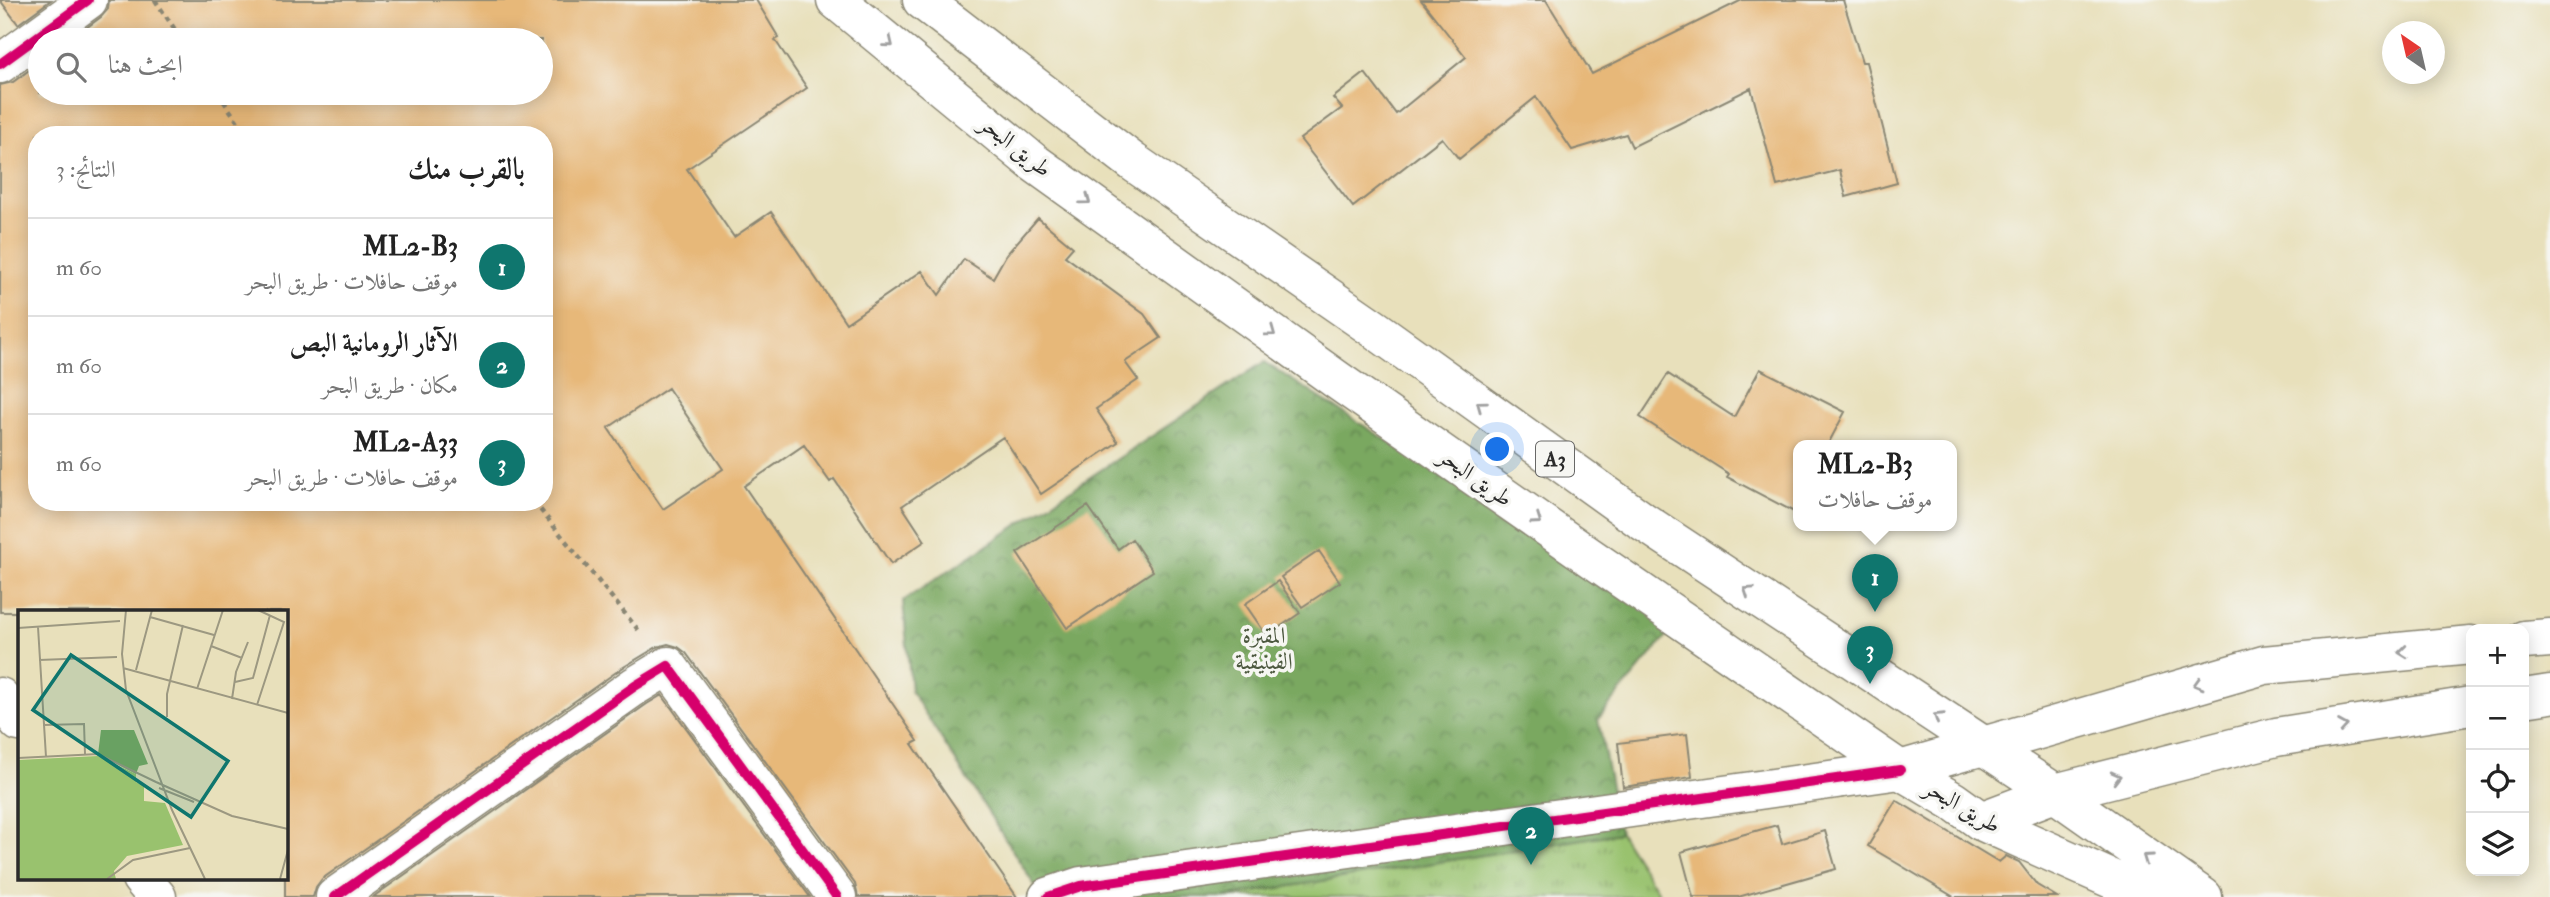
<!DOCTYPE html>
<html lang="ar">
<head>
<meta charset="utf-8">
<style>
	:root { --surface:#fff; --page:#f6f6f6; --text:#222; --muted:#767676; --line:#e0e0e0; --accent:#0f766e }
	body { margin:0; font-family:"IM FELL Double Pica",Amiri,serif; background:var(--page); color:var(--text); direction:rtl }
	.controls { position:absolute; right:21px; bottom:21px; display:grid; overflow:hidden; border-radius:14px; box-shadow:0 4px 18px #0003 }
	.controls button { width:63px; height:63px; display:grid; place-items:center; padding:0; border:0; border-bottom:2px solid var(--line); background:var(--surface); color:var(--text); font:35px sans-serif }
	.compass { position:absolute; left:2382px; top:21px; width:63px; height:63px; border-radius:50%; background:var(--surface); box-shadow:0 4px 18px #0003; rotate:326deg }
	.you { position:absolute; left:1498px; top:450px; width:24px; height:24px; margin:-18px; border:5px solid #fff; border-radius:50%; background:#1a73e8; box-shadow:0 0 0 10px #1a73e833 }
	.badge { display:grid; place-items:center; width:46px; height:46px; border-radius:50%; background:var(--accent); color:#fff; font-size:23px; font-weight:700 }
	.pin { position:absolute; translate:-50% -58px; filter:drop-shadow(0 2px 4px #0008) }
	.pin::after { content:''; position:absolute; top:37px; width:24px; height:21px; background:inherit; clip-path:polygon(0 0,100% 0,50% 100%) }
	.popup { position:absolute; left:1793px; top:440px; width:164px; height:91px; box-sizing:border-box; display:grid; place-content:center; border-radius:14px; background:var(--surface); filter:drop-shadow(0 2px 5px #0005); font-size:23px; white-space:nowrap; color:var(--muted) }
	.popup b { font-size:26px; color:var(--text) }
	.popup::after { content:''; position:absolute; left:50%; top:100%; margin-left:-14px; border:14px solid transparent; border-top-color:var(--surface) }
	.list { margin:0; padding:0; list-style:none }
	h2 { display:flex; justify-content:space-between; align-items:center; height:91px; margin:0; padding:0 28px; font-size:30px }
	h2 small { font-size:23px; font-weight:400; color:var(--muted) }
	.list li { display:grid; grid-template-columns:46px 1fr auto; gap:21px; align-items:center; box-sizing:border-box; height:98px; padding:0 28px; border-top:2px solid var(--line) }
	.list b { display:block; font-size:26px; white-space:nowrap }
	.list p { margin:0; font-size:23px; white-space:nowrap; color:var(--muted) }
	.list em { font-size:23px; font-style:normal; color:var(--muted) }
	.icon { flex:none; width:38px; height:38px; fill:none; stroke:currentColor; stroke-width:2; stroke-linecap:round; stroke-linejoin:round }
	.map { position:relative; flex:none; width:2550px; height:897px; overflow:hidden; direction:ltr }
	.search { position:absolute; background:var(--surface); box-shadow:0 4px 18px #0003; left:28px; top:28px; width:525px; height:77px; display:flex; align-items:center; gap:18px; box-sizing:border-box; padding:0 24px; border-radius:38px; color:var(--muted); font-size:26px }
	.panel { position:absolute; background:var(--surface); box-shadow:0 4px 18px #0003; left:28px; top:126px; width:525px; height:385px; border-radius:28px; direction:rtl }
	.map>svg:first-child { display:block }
	.grass { fill:url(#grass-tufts); stroke:#62764c; stroke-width:2 }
	.forest { fill:url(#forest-crowns); stroke:#526a46; stroke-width:2 }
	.building { fill:#e7b879; fill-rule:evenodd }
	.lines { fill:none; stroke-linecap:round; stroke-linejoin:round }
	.minor-casing { stroke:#8a8673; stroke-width:41 }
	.major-casing { stroke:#8a8673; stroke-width:41 }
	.highway-casing { stroke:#8a8673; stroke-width:41 }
	.path { stroke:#8a8673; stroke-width:4.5; stroke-dasharray:5 5; stroke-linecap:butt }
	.minor { stroke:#fff; stroke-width:38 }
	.major { stroke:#fff; stroke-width:38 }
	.highway { stroke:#fff; stroke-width:38 }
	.cycleway-casing { stroke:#f6f6f2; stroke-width:15 }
	.cycleway { stroke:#d6006c; stroke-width:10 }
	.oneway { stroke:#a0a0a0 }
	.labels { text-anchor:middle; stroke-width:7; stroke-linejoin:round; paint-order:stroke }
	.shield { fill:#f6f6f2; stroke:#686867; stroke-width:2 }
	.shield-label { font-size:21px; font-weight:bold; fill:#2b2b2b }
	.street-label { font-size:23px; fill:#2b2b2b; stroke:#f6f6f2 }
	.park-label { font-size:23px; fill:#4c583f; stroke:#f6f6f2 }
	.inset-road { fill:none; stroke:#9c9881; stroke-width:2 }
	.view { fill:#0f766e; fill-opacity:0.15; stroke:#0f766e; stroke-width:3.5 }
	.inset-edge { fill:none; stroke:#2b2b2b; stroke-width:3.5 }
</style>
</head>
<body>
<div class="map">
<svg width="2550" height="897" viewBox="0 0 2550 897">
	<defs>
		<pattern id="grass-tufts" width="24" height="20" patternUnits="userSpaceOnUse" patternTransform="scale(1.75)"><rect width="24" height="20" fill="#99c26e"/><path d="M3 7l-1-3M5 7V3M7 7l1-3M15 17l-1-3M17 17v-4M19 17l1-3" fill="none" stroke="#7d9e5b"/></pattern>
		<pattern id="forest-crowns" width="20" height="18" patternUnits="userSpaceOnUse" patternTransform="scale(1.75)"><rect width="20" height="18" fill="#7aa861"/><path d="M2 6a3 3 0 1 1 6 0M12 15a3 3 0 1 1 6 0" fill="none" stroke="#648950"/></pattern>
	</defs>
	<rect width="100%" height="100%" fill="#f6f6f2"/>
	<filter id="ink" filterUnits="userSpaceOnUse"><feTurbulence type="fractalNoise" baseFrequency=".0143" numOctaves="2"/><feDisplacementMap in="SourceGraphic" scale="14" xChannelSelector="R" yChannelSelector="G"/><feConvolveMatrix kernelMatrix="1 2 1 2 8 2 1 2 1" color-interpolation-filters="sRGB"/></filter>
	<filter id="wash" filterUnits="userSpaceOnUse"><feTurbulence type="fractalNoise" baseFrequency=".00686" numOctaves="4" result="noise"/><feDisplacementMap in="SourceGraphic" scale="28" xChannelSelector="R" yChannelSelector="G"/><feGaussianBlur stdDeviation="1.57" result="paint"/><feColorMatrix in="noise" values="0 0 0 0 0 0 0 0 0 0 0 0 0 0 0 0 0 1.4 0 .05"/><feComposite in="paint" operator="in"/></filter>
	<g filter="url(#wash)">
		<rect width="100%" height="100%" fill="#e8e0bb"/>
		<path class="grass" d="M1620 833 1661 897H1223Z"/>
		<path class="forest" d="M1264 362 1676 625 1598 719 1620 833 1223 897H1042L911 691 903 601Z"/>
		<g id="blocks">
			<path class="building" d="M0 0H51L18 24Z
				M109 0H756L779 38 775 40 807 88 687 169 734 237 771 212 846 323 922 271 939 295 964 259 993 278 1006 255 1038 218 1073 247 1065 256 1144 314 1161 338 1125 362 1138 380 1096 409 1118 442 1041 494 1003 437 902 506 925 541 891 564 834 479 830 482 804 445 744 486 918 741 912 744 1017 897H858L855 884 686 653 678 647 668 644 657 647 622 668 322 879 316 887 313 897H285V612H0V85L13 82 40 62V93H541V40H70L101 17 108 9ZM37 135H544V502H37ZM668 388 723 469 663 509 608 428Z
				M1421 0H1546L1592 74 1742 0H1843L1862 62H1866L1897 183 1846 197 1840 170 1777 186 1751 88 1632 147 1626 134 1572 150 1536 97 1459 159 1442 138 1353 207 1300 139 1342 108 1333 98 1365 73 1396 114 1466 57Z
				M1760 369 1845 412 1827 446H1798V514L1727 477 1729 474 1640 417 1668 374 1734 417Z
				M1088 506 1118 549 1132 539 1153 571 1067 628 1017 553Z
				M1319 551 1340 582 1302 607 1281 577Z
				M1278 581 1300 613 1267 636 1245 604Z
				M662 695 810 897H373L647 704Z
				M1687 734 1692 777 1623 787 1618 743Z
				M1896 800 1999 862 2006 856 2019 862 2037 885 2057 897H1954L1868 846Z
				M1777 825 1782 844 1825 831 1836 869 1738 897H1693L1681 852Z"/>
		</g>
	</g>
	<g filter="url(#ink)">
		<use href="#blocks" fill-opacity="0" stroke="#8a8673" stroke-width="2"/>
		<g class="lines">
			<defs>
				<path id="minor" d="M0 64 88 0
					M0 697 19 722
					M141 878 157 897
					M335 897 635 686 668 666 837 897
					M1048 897 1081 886 1900 770"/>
				<path id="major" d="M2524 640 2550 638
					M2524 698 2550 694
					M1900 770 2264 665 2471 645
					M1981 821 2055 793 2276 737 2471 706"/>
				<path id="highway" d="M836 0 1033 162 1337 380 1587 555 1900 770 1953 801 1981 821 2152 897
					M922 0 1133 162 1376 330 1641 520 2055 793 2203 897"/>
			</defs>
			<use href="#minor" class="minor-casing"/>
			<use href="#major" class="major-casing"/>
			<use href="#highway" class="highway-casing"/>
			<path class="path" d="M155 0 182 40
				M218 93 247 135
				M534 502 640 632"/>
			<use href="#minor" class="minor"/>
			<use href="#major" class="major"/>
			<use href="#highway" class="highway"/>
			<defs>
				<path id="cycleway" d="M0 64 88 0
					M335 897 635 686 668 666 837 897
					M1048 897 1081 886 1900 770"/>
			</defs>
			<use href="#cycleway" class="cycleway-casing"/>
			<use href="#cycleway" class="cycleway"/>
		</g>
		<defs><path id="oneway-chevron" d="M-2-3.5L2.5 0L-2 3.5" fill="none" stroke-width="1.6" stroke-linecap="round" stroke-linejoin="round" transform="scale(1.75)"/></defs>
		<g class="oneway">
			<use href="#oneway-chevron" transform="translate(889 43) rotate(39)"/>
			<use href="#oneway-chevron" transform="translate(1086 200) rotate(36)"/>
			<use href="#oneway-chevron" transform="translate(1271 332) rotate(36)"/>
			<use href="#oneway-chevron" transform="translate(1481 405) rotate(-144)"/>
			<use href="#oneway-chevron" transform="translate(1537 520) rotate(35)"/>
			<use href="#oneway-chevron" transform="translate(1748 591) rotate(-146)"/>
			<use href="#oneway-chevron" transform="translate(2403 652) rotate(174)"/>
			<use href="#oneway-chevron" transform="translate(2198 684) rotate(164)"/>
			<use href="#oneway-chevron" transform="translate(1938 717) rotate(-147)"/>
			<use href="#oneway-chevron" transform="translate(2343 726) rotate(-9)"/>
			<use href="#oneway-chevron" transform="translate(2116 777) rotate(-14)"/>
			<use href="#oneway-chevron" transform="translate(2147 858) rotate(-145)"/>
		</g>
	</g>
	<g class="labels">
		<rect class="shield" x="1536" y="441.5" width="38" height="35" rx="5"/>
		<g class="shield-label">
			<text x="1555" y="466">A3</text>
		</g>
		<g class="street-label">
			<text transform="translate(1016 146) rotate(38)" y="8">طريق البحر</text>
			<text transform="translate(1476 477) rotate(35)" y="8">طريق البحر</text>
			<text transform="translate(1963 806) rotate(30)" y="8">طريق البحر</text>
		</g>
		<g class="park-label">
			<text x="1264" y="643">المقبرة<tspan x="1264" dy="26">الفينيقية</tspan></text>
		</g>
	</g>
	<g transform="translate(18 610)">
		<rect width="270" height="270" fill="#e8e0bb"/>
		<path d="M80 146 118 164V172L126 176V191L147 193 165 235 109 246 96 261 98 269H0V150Z" fill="#99c26e"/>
		<path d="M83 120H116L130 154 121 156 118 164 80 144Z" fill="#7aa861"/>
		<path class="inset-road" d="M108 0 104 44 108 80 154 200 187 269M132 7 196 25M20 17 28 147M0 18 102 11M193 36 224 48M21 50 99 47M105 58 270 103M118 60 134 0M217 72 235 68 252 5M179 79 205 0M214 89 218 62 230 32M239 95 266 12 240 0M149 107V84L165 15M25 115 66 114 67 144M0 148 80 144 138 172M138 172 214 206 270 219M141 178 176 192M89 269 115 250 172 238M262 269 270 240"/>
		<path class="view" d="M53 45 210 151 173 207 15 100Z"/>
		<rect width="270" height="270" class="inset-edge"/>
	</g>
</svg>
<div class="controls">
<button>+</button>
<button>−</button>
<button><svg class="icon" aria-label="locate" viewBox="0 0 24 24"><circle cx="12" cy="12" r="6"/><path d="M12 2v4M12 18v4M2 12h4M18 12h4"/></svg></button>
<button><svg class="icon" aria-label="layers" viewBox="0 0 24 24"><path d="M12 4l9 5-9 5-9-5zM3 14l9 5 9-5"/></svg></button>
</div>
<svg class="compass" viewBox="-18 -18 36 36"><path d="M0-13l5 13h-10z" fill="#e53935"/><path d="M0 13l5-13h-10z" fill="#767676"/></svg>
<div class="you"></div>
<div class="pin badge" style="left:1875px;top:612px">1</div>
<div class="popup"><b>ML2-B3</b>موقف حافلات</div>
<div class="pin badge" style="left:1531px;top:865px">2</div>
<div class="pin badge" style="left:1870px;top:684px">3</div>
<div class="search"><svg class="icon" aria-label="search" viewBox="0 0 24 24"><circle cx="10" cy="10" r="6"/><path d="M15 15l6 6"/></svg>ابحث هنا</div>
<section class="panel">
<h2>بالقرب منك<small>النتائج: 3</small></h2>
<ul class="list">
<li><span class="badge">1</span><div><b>ML2-B3</b><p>موقف حافلات · طريق البحر</p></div><em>60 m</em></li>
<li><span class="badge">2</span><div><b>الآثار الرومانية البص</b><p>مكان · طريق البحر</p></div><em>60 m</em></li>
<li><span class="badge">3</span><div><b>ML2-A33</b><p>موقف حافلات · طريق البحر</p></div><em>60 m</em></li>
</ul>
</section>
</div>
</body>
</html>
